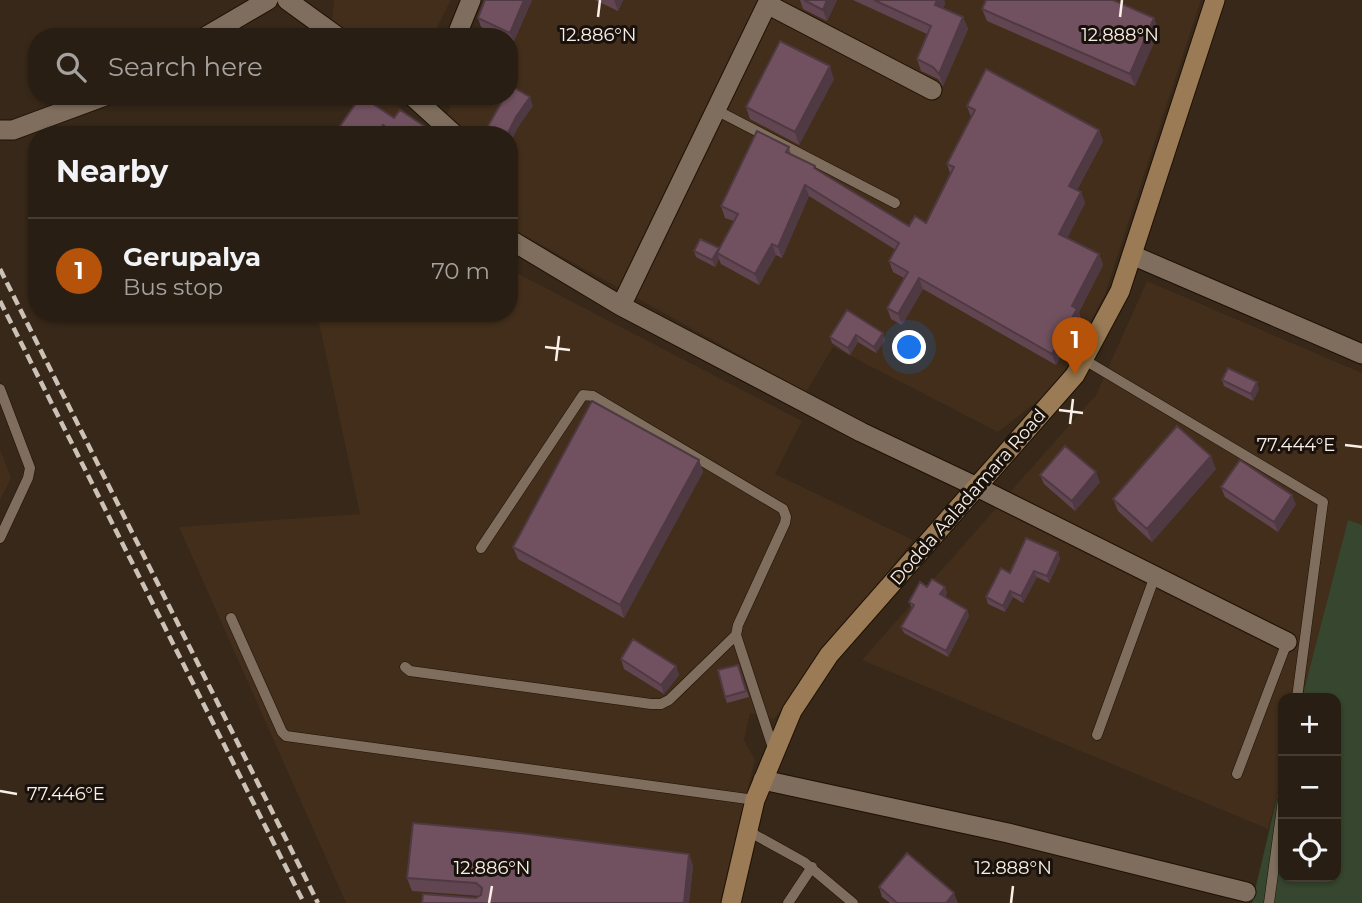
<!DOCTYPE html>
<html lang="en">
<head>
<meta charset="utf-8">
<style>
	:root { --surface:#291e13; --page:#31271c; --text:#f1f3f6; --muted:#a5a2a0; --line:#453c33; --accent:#b45309 }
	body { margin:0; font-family:Montserrat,sans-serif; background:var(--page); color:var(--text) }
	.controls { position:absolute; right:21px; bottom:21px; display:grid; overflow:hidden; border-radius:14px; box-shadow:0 2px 5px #0004 }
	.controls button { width:63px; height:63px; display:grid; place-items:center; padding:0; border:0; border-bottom:2px solid var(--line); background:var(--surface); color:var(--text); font:35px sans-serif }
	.you { position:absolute; left:910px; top:348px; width:24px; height:24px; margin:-18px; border:5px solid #fff; border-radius:50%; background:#1a73e8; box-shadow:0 0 0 10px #1a73e833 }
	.badge { display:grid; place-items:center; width:46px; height:46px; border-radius:50%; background:var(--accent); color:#fff; font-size:23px; font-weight:700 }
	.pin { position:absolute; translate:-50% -58px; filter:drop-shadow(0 2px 4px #0008) }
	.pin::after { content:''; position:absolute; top:37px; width:24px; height:21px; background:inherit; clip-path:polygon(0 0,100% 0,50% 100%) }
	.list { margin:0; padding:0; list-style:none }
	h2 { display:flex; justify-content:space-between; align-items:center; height:91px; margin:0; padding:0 28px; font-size:30px }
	h2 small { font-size:23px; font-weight:400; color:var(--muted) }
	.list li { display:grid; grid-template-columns:46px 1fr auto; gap:21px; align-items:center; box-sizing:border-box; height:105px; padding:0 28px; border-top:2px solid var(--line) }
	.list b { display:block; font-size:26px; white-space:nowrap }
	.list p { margin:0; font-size:23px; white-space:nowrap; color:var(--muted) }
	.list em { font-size:23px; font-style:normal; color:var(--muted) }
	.icon { flex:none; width:38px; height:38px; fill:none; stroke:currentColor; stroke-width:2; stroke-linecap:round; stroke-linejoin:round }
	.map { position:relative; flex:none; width:1362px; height:903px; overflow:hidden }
	.search { position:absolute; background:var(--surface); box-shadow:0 2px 5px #0004; left:28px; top:28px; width:490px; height:77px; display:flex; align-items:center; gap:18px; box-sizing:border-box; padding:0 24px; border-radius:28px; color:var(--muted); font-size:26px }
	.panel { position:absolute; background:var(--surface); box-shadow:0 2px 5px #0004; left:28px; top:126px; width:490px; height:196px; border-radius:28px }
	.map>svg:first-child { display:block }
	.built { fill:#422e1a }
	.green { fill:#37462e }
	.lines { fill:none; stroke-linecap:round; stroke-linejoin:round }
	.service-casing { stroke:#1e1104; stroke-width:11 }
	.minor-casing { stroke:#1e1104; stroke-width:21 }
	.secondary-casing { stroke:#1e1104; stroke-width:21 }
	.service { stroke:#7f6e5d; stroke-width:10 }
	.minor { stroke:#7f6e5d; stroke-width:19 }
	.secondary { stroke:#9a7b55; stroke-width:19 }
	.rail { stroke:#ccc1b7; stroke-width:4.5; stroke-dasharray:10 5; stroke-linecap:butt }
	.wall { fill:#614652 }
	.shaded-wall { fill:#4f3942 }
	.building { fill:#71515f; stroke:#4f3942; stroke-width:2 }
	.ticks { fill:none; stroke:#faf0e7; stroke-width:2.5 }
	.labels { text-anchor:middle; stroke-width:6; stroke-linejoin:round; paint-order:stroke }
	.street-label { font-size:18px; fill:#faf0e7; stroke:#19120c }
	.ticks-label { font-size:18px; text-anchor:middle; fill:#faf0e7; stroke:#19120c; stroke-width:6; stroke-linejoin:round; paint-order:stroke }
</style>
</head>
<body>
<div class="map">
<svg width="1362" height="903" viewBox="0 0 1362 903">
	<rect width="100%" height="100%" fill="#372819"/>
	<path class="built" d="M334 0H451L432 37H356L332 22Z
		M499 0H1201L1105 294 1057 386 998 432 833 347 806 392 509 227V135H472L445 119 455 96H509V37H482Z
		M361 96H384L437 135H334Z
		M509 269 802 421 775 474 913 540 774 719 750 713 744 740 755 760 720 903H346L179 527 360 514 317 313H509Z
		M1147 281 1362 373V525L1348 521 1302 698H1283V772L1268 829 862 660 1096 395Z
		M0 449 11 478 0 500Z"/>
	<path class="green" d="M1348 520 1362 525V903H1252L1283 772V877H1336V698H1302Z"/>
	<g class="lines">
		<defs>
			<path id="service" d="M716 110 895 203
				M1083 359 1323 502 1297 698
				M0 389 30 468 28 478 0 538
				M481 548 583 395 593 396 783 509 786 517 785 523 738 625 736 635 774 751
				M231 618 282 732 286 736 755 800
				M405 667 410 671 651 704H661L669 700 736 635
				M1097 735 1155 576
				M1237 774 1287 642
				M748 831 804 862 853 903
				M788 903 812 867
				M1269 903 1283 800"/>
			<path id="minor" d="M287 0 338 37
				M767 4 932 90
				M205 37 268 0
				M456 37 471 0
				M412 96 455 135
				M0 130H13L105 96
				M509 239 621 306 861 432 977 487 1287 642
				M1132 255 1362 354
				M621 306 769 0
				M763 780 1008 833 1246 892"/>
			<path id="secondary" d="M731 903 755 800 792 711 829 655 1075 375 1120 291 1215 0"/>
		</defs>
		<use href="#service" class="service-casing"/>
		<use href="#minor" class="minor-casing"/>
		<use href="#secondary" class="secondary-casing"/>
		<use href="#service" class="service"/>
		<use href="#minor" class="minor"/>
		<use href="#secondary" class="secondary"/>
		<path class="rail" d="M0 269 318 903
			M0 301 304 903"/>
	</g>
	<path class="wall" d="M485 0H532L514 41 509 40V37H503L481 27 478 18Z
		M595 0H623L618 11Z
		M800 0H837L827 21 803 9Z
		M853 0H944L945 4 943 8 963 17 968 29 943 86 938 79 921 71 917 59 927 34Z
		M982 9 1159 31 1135 86 987 21Z
		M834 79 799 145 750 119 746 107Z
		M967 106 1099 130 1103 141 1077 190 1081 192 1085 203 1067 238 1099 254 1103 265 1079 312 1081 320 1056 365 923 289 902 325 891 319 887 308 904 278 893 272 889 261 896 250 809 196 782 258 776 255 759 285 721 264 719 259 715 267 696 257 694 251 719 249 734 221 725 218 721 206 789 147 791 154 909 226 926 223 950 173 947 164 971 117Z
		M394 118 436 135H334Z
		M847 310 885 340 876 353 858 342 850 355 832 343 830 337Z
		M1222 380 1259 389 1253 401 1224 386Z
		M699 460 703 472 624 618 518 559 513 547Z
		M1216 469 1152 542 1118 511 1113 499Z
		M1040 475 1100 482 1075 511 1044 484Z
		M1221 487 1296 504 1278 532 1225 497Z
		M1058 552 1060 559 1049 583 1037 577 1023 603 1013 597 1005 612 988 604 986 597 1010 573Z
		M927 587H945L947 593 945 597 967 610 969 616 948 657 904 633 901 627 912 608 909 602Z
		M621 659 676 666 679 675 664 694 624 669Z
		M738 665 749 697 727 703 725 697Z
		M689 854 693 866 689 903H422L476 898 481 896 412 891 407 878Z
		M879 887 958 903H890L882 897Z"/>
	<path class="shaded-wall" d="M524 0H532L514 41 510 33Z
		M614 0H623L618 11Z
		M827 0H837L827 21 823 10Z
		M937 0H944L945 4 939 17 935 5Z
		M963 17 968 29 943 86 939 74Z
		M1154 18 1159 31 1135 86 1130 74Z
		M830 66 834 79 799 145 795 132Z
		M530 97 533 106 519 126 509 145V135H507L516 117Z
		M383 125 386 135H376Z
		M1099 130 1103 141 1073 197 1069 186Z
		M805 185 809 196 782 258 778 247Z
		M1081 192 1085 203 1064 245 1059 234Z
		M772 244 776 255 759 285 755 274Z
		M719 248 717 253 719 259 715 267 712 260Z
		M1099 254 1103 265 1079 312 1081 320 1056 365 1052 354 1072 306Z
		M919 278 923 289 902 325 898 314Z
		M883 333 885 340 876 353 874 347Z
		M856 335 858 342 850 355 848 348Z
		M1257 382 1259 389 1253 401 1251 394Z
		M1211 456 1216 469 1152 542 1147 529Z
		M699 460 703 472 624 618 620 605Z
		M1096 472 1100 482 1075 511 1072 501Z
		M1292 495 1296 504 1278 532 1274 522Z
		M1058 552 1060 559 1049 583 1047 576Z
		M1034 571 1037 577 1023 603 1021 596Z
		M945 587 947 593 942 600 940 594Z
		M1010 591 1013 597 1005 612 1003 606Z
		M967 610 969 616 948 657 946 651Z
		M676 666 679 675 664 694 661 685Z
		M689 854 693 866 689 903H684Z
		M954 893 958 903H946Z"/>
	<path class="building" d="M485 0H524L510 33 478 18Z
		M804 0H827L823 10Z
		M874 0H937L935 5 963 17 939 74 933 67 917 59 931 26Z
		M986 0H1113L1154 18 1130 74 982 9Z
		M780 41 830 66 795 132 746 107Z
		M986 69 1099 130 1069 186 1081 192 1059 234 1099 254 1072 306 1077 309 1052 354 919 278 898 314 887 308 908 272 889 261 899 243 805 185 778 247 772 244 755 274 717 253 738 214 721 206 757 131 789 147 786 152 815 166 814 168 909 226 915 216 926 223 954 167 947 164 975 110 967 106Z
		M511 86 530 97 516 117 507 135H483L505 96H509V89Z
		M361 96 394 118 400 110 436 134 397 135 383 125 376 135H334Z
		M700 239 719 248 712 260 694 251Z
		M847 310 883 333 874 347 856 335 848 348 830 337Z
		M1228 368 1257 382 1251 394 1222 380Z
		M592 401 699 460 620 605 513 547Z
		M1177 426 1211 456 1147 529 1113 499Z
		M1065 446 1096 472 1072 501 1040 475Z
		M1240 460 1292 495 1274 522 1221 487Z
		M1026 538 1058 552 1047 576 1034 571 1021 596 1010 591 1003 606 986 597 1001 568 1010 573Z
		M932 579 945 587 940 594 967 610 946 651 901 627 914 605 909 602 920 582 927 587Z
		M633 639 676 666 661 685 621 659Z
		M738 665 746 691 725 697 718 670Z
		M413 823 520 833 689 854 684 903H422L423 894 476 898 481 895 482 888 476 883 407 878Z
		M907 853 954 893 946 903H897L879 887Z"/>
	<path class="ticks" d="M598 17 600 0M1120 17 1122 0M545 347 570 350M556 361 559 336M1059 410 1083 413M1070 424 1073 399M1345 445 1362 447M0 791 17 794M489 903 492 886M1011 903 1013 886"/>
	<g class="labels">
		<g class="street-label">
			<text transform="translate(968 497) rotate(-49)" y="6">Dodda Aaladamara Road</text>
		</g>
	</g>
	<g class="ticks-label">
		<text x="598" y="41">12.886°N</text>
		<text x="1120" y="41">12.888°N</text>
		<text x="1296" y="451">77.444°E</text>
		<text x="66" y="800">77.446°E</text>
		<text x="492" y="874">12.886°N</text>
		<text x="1013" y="874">12.888°N</text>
	</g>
</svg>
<div class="controls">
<button>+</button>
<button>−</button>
<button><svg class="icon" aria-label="locate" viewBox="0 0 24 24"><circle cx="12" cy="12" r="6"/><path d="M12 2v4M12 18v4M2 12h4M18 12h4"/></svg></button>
</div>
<div class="you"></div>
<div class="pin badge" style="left:1075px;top:375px">1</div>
<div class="search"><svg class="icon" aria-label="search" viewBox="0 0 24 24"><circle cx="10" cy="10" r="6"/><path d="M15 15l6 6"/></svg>Search here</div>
<section class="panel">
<h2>Nearby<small></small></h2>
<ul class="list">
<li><span class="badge">1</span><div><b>Gerupalya</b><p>Bus stop</p></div><em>70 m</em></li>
</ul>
</section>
</div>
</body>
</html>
